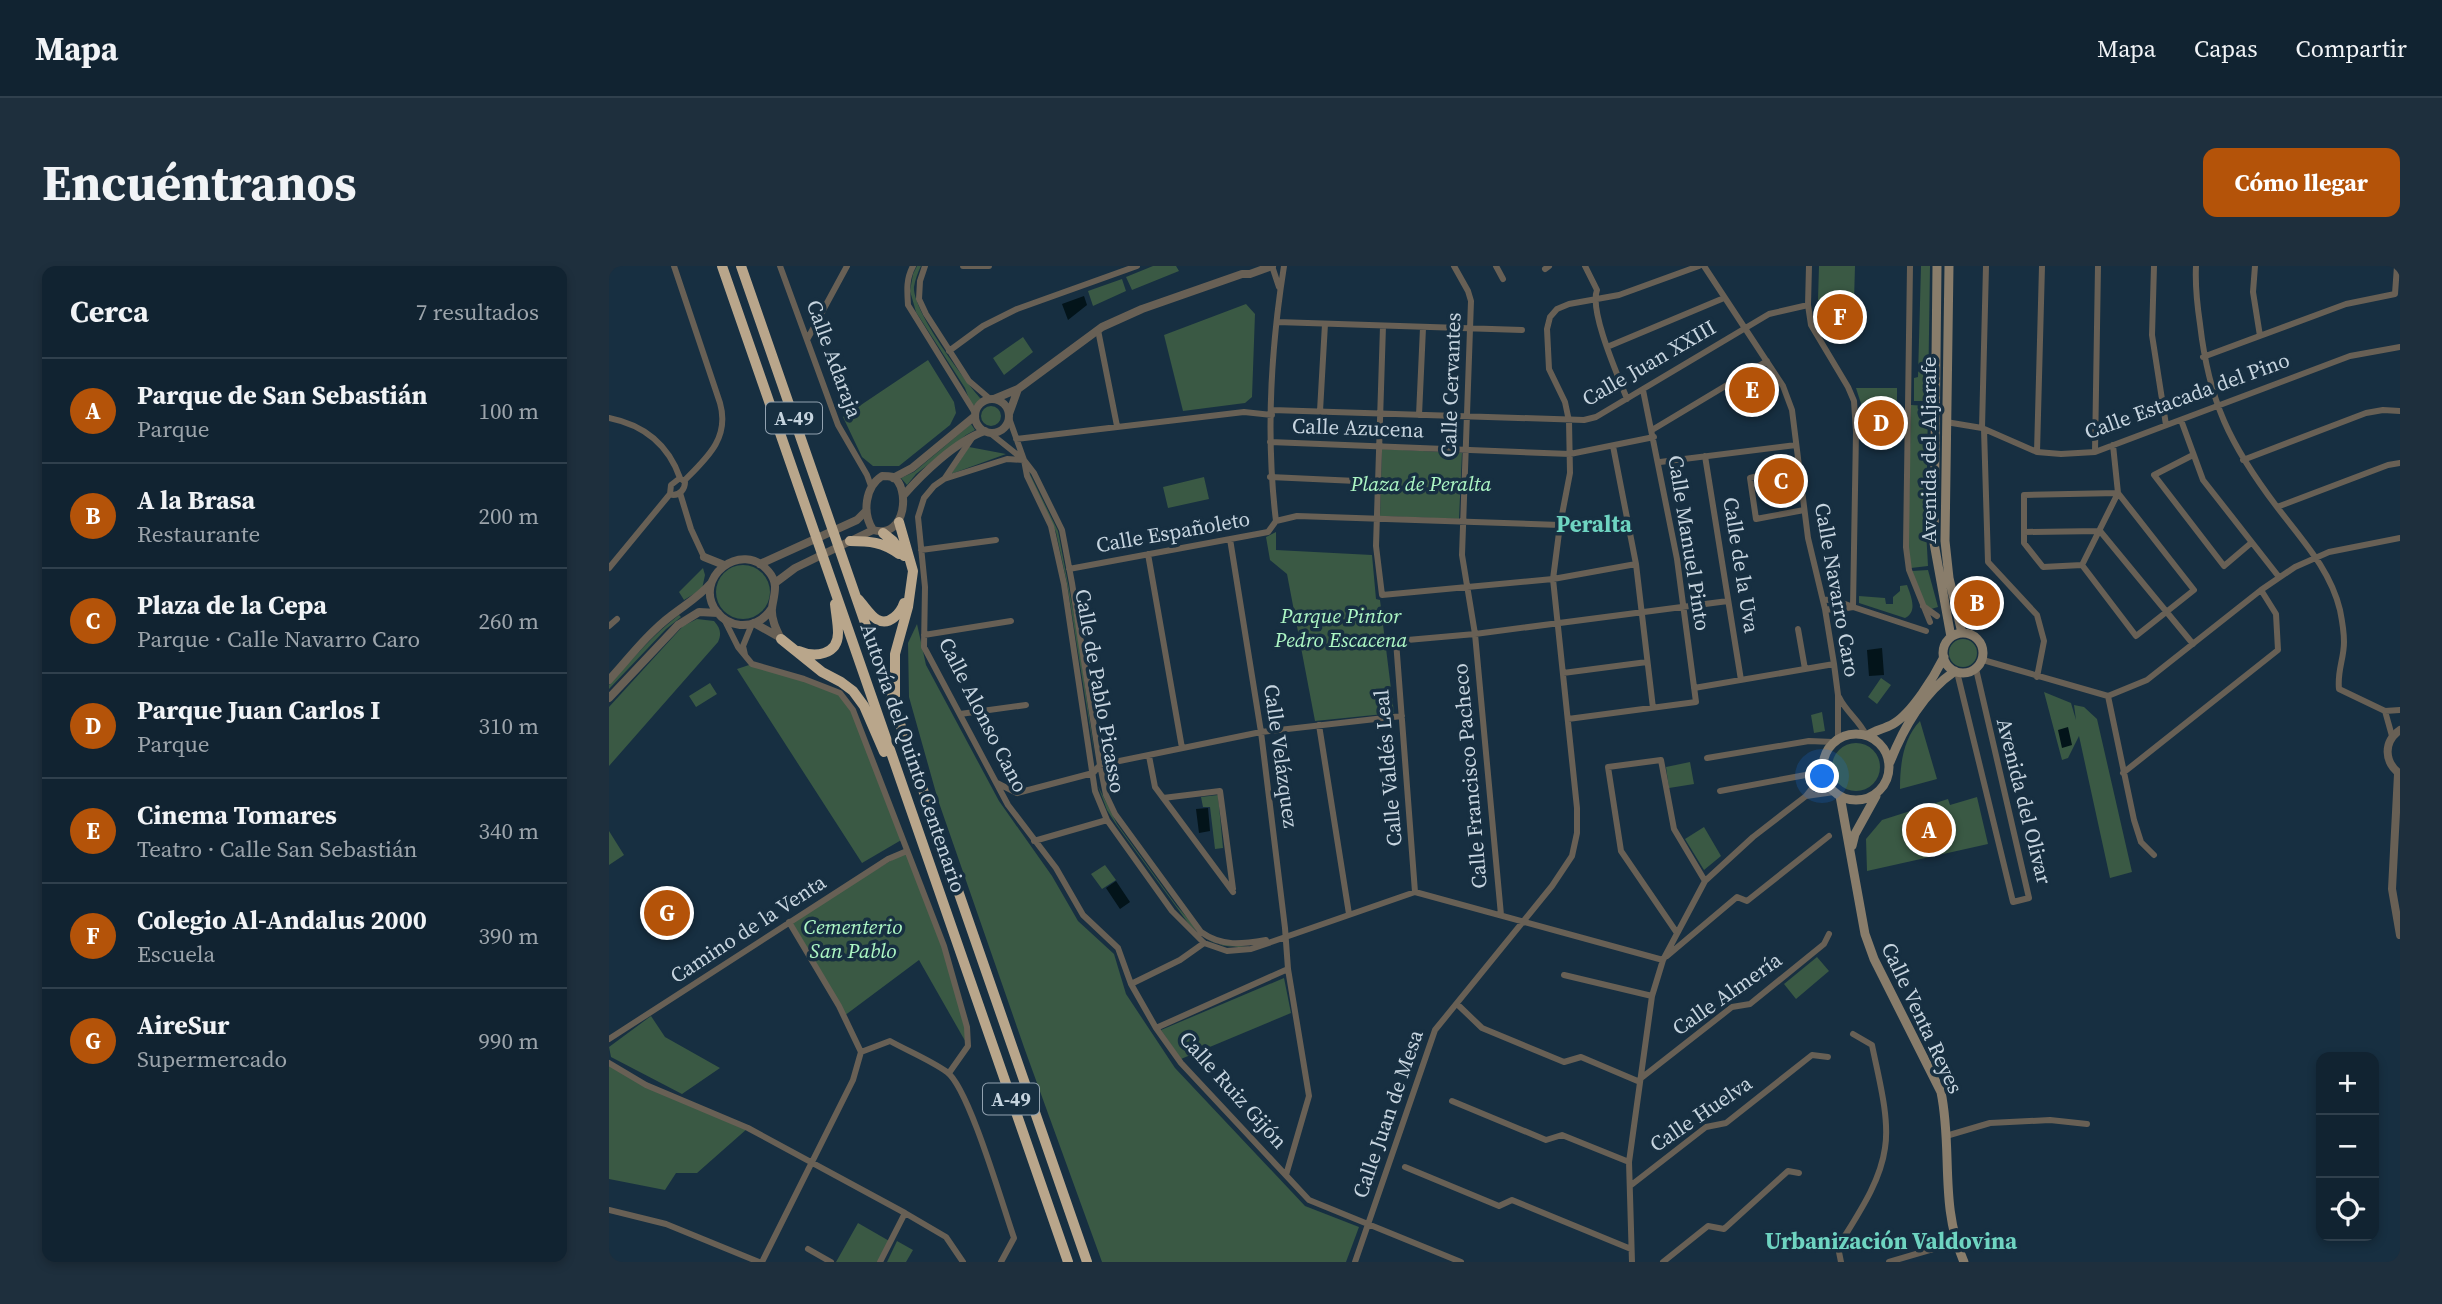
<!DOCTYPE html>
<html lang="es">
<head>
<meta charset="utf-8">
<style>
	:root { --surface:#112331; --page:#1e2f3d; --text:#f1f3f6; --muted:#9ca4ab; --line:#30404d; --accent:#b45309 }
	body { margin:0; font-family:"Source Serif 4",serif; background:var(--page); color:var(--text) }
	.controls { position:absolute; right:21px; bottom:21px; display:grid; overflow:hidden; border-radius:14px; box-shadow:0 4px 10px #0003 }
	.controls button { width:63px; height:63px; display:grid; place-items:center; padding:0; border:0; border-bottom:2px solid var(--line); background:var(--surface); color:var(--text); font:35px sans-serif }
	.you { position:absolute; left:1214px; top:511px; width:24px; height:24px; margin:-18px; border:5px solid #fff; border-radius:50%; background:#1a73e8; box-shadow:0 0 0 10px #1a73e833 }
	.badge { display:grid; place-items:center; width:46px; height:46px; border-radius:50%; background:var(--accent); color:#fff; font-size:23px; font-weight:700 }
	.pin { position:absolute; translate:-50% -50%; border:4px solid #fff; box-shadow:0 2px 7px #0006 }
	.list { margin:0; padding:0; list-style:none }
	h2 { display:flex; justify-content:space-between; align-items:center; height:91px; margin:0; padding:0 28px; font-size:30px }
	h2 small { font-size:23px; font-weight:400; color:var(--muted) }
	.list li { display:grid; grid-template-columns:46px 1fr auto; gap:21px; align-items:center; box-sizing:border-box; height:105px; padding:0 28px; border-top:2px solid var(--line) }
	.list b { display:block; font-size:26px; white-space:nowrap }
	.list p { margin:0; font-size:23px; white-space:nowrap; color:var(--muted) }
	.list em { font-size:23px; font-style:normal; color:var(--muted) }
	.icon { flex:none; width:38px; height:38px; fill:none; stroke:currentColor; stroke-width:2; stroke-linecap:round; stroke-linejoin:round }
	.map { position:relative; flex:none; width:1791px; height:996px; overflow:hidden; border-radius:14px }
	header { display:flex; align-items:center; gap:42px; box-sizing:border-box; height:98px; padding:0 35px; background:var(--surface); border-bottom:2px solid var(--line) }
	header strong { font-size:33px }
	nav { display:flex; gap:38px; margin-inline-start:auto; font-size:24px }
	.intro { display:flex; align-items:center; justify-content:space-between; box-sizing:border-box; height:168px; padding:0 42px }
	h1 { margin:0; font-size:49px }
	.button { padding:18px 32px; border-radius:14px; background:var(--accent); color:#fff; font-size:24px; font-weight:700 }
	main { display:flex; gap:42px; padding:0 42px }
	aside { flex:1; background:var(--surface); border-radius:14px; box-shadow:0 4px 10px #0003 }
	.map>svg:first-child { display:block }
	.green { fill:#3a5944 }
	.water { fill:#03141a }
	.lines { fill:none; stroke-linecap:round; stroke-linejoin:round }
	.minor { stroke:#686055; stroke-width:6 }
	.tertiary { stroke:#686055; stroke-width:8 }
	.secondary { stroke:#897d6b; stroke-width:9 }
	.motorway { stroke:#b9a68b; stroke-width:10 }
	.labels { text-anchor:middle; stroke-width:7; stroke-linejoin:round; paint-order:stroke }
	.shield { fill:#172f41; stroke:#92a2b0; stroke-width:2 }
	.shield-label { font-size:19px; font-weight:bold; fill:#c6d4df }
	.street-label { font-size:21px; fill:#c6d4df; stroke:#172f41 }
	.park-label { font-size:21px; font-style:italic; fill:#adf7c5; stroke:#172f41 }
	.neighbourhood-label { font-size:23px; font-weight:bold; fill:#6ed4c1; stroke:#172f41 }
</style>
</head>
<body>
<header>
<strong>Mapa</strong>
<nav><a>Mapa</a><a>Capas</a><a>Compartir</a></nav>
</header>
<div class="intro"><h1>Encuéntranos</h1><a class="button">Cómo llegar</a></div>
<main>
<aside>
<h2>Cerca<small>7 resultados</small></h2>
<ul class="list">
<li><span class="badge">A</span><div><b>Parque de San Sebastián</b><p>Parque</p></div><em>100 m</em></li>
<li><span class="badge">B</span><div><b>A la Brasa</b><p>Restaurante</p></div><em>200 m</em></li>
<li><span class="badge">C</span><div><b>Plaza de la Cepa</b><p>Parque · Calle Navarro Caro</p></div><em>260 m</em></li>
<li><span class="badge">D</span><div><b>Parque Juan Carlos I</b><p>Parque</p></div><em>310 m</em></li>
<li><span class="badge">E</span><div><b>Cinema Tomares</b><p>Teatro · Calle San Sebastián</p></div><em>340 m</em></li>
<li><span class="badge">F</span><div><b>Colegio Al-Andalus 2000</b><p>Escuela</p></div><em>390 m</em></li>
<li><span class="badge">G</span><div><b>AireSur</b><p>Supermercado</p></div><em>990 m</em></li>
</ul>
</aside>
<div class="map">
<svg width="1791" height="996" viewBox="0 0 1791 996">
	<rect width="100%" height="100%" fill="#172f41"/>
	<path class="green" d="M308 0H312C309 6 306 14 305 21 303 44 355 114 372 133L363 141 356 122 307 46 301 25 304 8Z
		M544 0H567L570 5 523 24 517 11Z
		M1210 0H1246L1245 35 1209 34Z
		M1312 0H1321L1319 135H1305V112L1309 111Z
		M513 13 517 25 484 40 479 25Z
		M637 38 646 48 643 131 636 137 574 145 555 69Z
		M414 71 424 86 395 109 384 92Z
		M319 94 345 136 347 147 341 159 290 200H264L253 191 234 151Z
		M1247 122H1288V142L1292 143V172L1253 170V141Z
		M1302 139 1319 140 1317 264 1319 300 1302 302 1299 281Z
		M372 150a10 10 0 1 1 20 0a10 10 0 1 1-20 0Z
		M362 158 366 164 357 169 307 208 298 219 292 212 305 206Z
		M360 181 397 188 342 208Z
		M773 183 853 187 850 253 771 250Z
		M1181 193 1186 234 1165 238 1157 196Z
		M420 206 449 265 469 370 486 493 458 317 447 266 419 210Z
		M595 211 600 233 559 242 554 221Z
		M667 266V284L763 289 767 333 771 334 785 447 706 455 678 308 661 294 657 271Z
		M107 326a27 27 0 1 1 54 0a27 27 0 1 1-54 0Z
		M94 302 96 309 93 323 75 334 70 326Z
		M1319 304 1329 341 1322 343 1314 337 1303 305Z
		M1298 319C1302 330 1309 346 1296 352L1250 337V330L1276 332 1277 338H1284V331L1291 325V320Z
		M70 349 72 351 57 363 0 423V419C22 394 44 369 70 349Z
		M88 353 105 355C111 362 113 367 109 376L0 500V441L74 360Z
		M308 358 317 399 390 535 443 610 469 655 505 688 517 728 566 802 696 940 750 961 737 996H493L416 784 329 534 300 431 299 377Z
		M1340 387a14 14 0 1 1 28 0a14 14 0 1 1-28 0Z
		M143 398 231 427 244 444 294 573 253 597 128 403Z
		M1272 412 1282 419 1268 438 1259 431Z
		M101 417 108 428 87 441 80 430Z
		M1435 426 1462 437 1467 454 1465 439 1475 441 1488 453 1523 606 1501 612 1470 470 1459 492 1453 494Z
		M1213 446 1216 465 1205 467 1202 449Z
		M1311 455 1328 513 1291 523C1291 498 1294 473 1311 455Z
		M1223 501a24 24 0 1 1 48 0a24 24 0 1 1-48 0Z
		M1081 496 1085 518 1060 522 1057 501Z
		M489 520 508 558 567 639 593 669 608 678 641 681C611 682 600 678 579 657L507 558 498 544Z
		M609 529 614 582 606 583 601 541H594L592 531Z
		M1368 531 1379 578 1258 605 1257 573 1273 554 1339 533 1341 539Z
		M1095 561 1112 590 1095 604 1076 573Z
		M0 565 15 589 0 599Z
		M298 585C323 649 348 712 359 780L310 694 235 750 180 656Z
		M496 599 507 614 493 623 482 608Z
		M1208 691 1220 705 1187 733 1175 718Z
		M675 712 682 747 572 793 552 764Z
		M42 750 56 771 111 802 73 828 2 791 0 781Z
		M0 797 23 810 139 862 88 907H67L56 924 0 913Z
		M249 957 282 976 271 996H227Z
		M288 975 304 984 297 996H278Z"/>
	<path class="water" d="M475 30 478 39 459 54 453 38Z
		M1273 382 1275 409 1260 410 1258 384Z
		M1459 461 1463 479 1453 482 1449 464Z
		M599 542 601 565 590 567 587 543Z
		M507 615 521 636 511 643 497 622Z"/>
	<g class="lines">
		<path class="minor" d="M65 0 111 137C121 172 98 192 75 215
			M171 0 229 159 258 209 262 220
			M304 0C297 13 298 24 299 39L366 147
			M316 0 311 15 310 33 317 48 360 115 381 133
			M354 0H380
			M663 0 670 21
			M845 0 859 25 862 35 853 289 866 368 892 649
			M887 0 894 13
			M976 0 988 24C980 45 1009 110 1018 133
			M1095 0 1174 120 1183 144 1199 272 1216 343 1225 398 1229 429V472
			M1200 0 1199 39 1202 59 1239 121 1245 135 1247 166 1244 341 1317 365
			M1301 0 1297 281 1300 304 1321 356
			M1545 0 1543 69 1557 159
			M1587 0C1586 20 1588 38 1591 58 1600 136 1621 179 1668 241 1693 274 1721 303 1731 344 1733 354 1735 366 1735 376 1735 393 1728 405 1730 423L1776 445 1783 470
			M1646 0 1644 26 1651 70
			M936 3 940 0
			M668 56 913 64
			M774 60 767 280 773 329 944 313 1027 298
			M489 64 508 160
			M199 72 238 0
			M998 81 1115 32
			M340 85 374 60 408 43 528 0
			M1594 91 1737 38 1786 28 1788 0
			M663 144 975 154 987 151 1160 48 1199 39
			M711 145 716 58
			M810 149 814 62
			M0 152C35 159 59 178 71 212
			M400 152 415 194 418 210 442 260 455 318 486 525 498 554 563 645 595 677 618 685 642 683 806 626 1054 694
			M1572 154 1594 214 1670 311
			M1337 156 1373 162 1428 186 1452 188 1486 186 1741 90 1791 81
			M1373 162 1377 0
			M1375 163 1379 296 1428 349 1435 375 1428 411
			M1043 164 1158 95
			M381 167 415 194 425 207 453 264 463 317 491 499 497 529 506 548 592 666C613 681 633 678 657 674
			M407 173 635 146 663 149
			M661 176 961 188 1045 171
			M1504 179 1509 227 1585 324 1527 370 1473 299 1434 301 1415 277V229L1509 227
			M1004 180 1027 298 1044 442
			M1428 186 1433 0
			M1486 186 1489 0
			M1584 189 1545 209 1615 300 1642 277
			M1096 190 1132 414
			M415 194 398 193 335 213 325 220 315 232 309 251 316 321 315 381 399 539 447 602 474 649 509 682 522 718 547 762 572 797 700 934 852 996
			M1634 194 1757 147 1774 144 1791 145
			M1051 196 1187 179
			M1153 209 1141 212 1147 253 1195 244
			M661 211 769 216
			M71 212 76 216C76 223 71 229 64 229L61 228 62 219Z
			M336 212 363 172
			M71 227 82 263 95 291
			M1668 241 1779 199 1791 197
			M667 255 688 250 951 259
			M667 255C657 173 662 82 675 0
			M1415 266 1491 265 1584 378
			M621 273 652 466 676 662 679 703 700 830 677 909
			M312 284 387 274
			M539 288 573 482
			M1473 299 1509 227
			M0 302 61 228
			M460 303 659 266 667 255
			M1214 333 1231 336 1244 341 1227 344 1216 343
			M1314 340 1328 350
			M115 353 129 381 143 398 195 413 231 427 244 444 335 680 358 761 359 780 340 807
			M0 360 8 353
			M1189 363 1196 403
			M315 369 402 355
			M136 389 134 380 143 358
			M1374 394 1499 430 1538 414 1652 324 1686 301 1720 286 1791 272
			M1348 406 1404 636 1420 632 1367 403
			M954 407 1038 396
			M1085 422 1225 398
			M1499 430 1525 554 1532 576 1545 589
			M1230 431C1237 446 1250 454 1257 469
			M1776 445 1791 444
			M351 448 417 439
			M959 453 1087 436 1068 293 1034 124
			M710 459 740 648
			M540 490 546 521 624 626
			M1098 492 1200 475 1224 476
			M1514 507 1669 384 1667 348 1652 324
			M388 517 408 527
			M1111 525 1202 508 1213 503
			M408 527 484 507 491 499 652 466 793 450
			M1197 530 1225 526
			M554 532 611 525 624 623
			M425 575 498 554
			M806 626 787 375 866 368 1119 335
			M1068 667 1012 585 999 501 1052 494 1065 563 1096 615
			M1058 690 1128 631 1138 635 1220 570
			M955 709 1043 730
			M522 718 571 694 595 677
			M848 738 873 762 955 796 972 791 1031 816
			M547 762 679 703
			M0 773 279 593 298 585
			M252 786 281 775C299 785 321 794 338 806 360 822 394 941 405 972L392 996
			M0 797 37 819 139 862 296 947 337 971 354 996
			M1031 813 1123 741 1141 738 1215 678 1220 668
			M843 835 937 874 953 869 1020 896
			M1337 870 1381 857 1441 854 1478 858
			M796 901 890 940 903 934 1022 983
			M1021 920 1097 861 1117 857 1203 789 1219 791
			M0 944 57 958 150 996
			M199 983 222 996
			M153 996 244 814 252 786 230 740 180 656
			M271 996 296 947
			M746 996 826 764 943 620 963 590 968 567V542L944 313 951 259 961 207 960 155 956 136 940 103 938 63 941 51 948 43 960 38 1010 29 1090 0
			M1023 996 1020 896 1043 730 1054 694 1096 615 1144 571 1197 530 1214 509
			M1054 996 1099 960 1115 963 1179 905 1190 907
			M1232 996 1229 981C1247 951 1271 918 1276 882 1281 852 1269 809 1263 779L1244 768
			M1280 996 1348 976"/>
		<path class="tertiary" d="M385 133 409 123 493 61 533 43 633 8H641L663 0
			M366 150a17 17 0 1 1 34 0a17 17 0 1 1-34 0Z
			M400 148 409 123
			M273 210C276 210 280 210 284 211 301 220 298 274 264 264 253 247 256 221 273 210Z
			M284 212 303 202 366 150
			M294 230C313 208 347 175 376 165
			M95 291 115 299
			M151 298 248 254 257 245
			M166 317 186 302 264 264
			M163 342C156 353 145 360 131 359 122 358 114 354 108 346 82 313 133 272 160 306 170 318 165 328 163 342 162 353 167 363 172 373
			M145 357 170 371
			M0 414C20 392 39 367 63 349 77 338 90 331 102 317
			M0 432 69 359 90 346 109 347
			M1791 464C1774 476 1775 496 1791 508
			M1789 508 1783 623 1791 669"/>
		<path class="secondary" d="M1328 0 1325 277 1342 371
			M1340 0 1336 275 1340 312 1353 367
			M1334 387a20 20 0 1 1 40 0a20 20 0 1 1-40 0Z
			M1214 501a33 33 0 1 1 66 0a33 33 0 1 1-66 0Z
			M1259 469C1267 464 1275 463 1284 458 1303 447 1325 411 1335 391
			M1281 496C1295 461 1314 427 1346 405
			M1231 530 1256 668 1265 693 1332 826C1344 884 1330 939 1355 996
			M1243 580 1246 568 1267 530"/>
		<path class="motorway" d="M113 0 459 996
			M132 0 478 996
			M274 267 284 275 295 290
			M241 275C260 275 274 276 290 288
			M249 333C255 339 262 351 269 354 281 360 292 346 295 337
			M172 373 213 406 232 416 244 425 255 440 275 486
			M190 385C206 392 229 389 229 367 229 358 227 348 226 338
			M286 438V388L299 341 304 305 290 256"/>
	</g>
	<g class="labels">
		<g class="shield">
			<rect x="157" y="136.5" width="56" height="31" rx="5"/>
			<rect x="374" y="817.5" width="56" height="31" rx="5"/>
		</g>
		<g class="shield-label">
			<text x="185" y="159">A-49</text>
			<text x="402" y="840">A-49</text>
		</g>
		<g class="street-label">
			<text transform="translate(225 93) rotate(70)" y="7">Calle Adaraja</text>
			<text transform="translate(1040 97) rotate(-30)" y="7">Calle Juan XXIII</text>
			<text transform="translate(842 119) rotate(-88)" y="7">Calle Cervantes</text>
			<text transform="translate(1578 130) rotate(-20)" y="7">Calle Estacada del Pino</text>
			<text transform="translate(749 162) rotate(2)" y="7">Calle Azucena</text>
			<text transform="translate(1320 184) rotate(-90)" y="7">Avenida del Aljarafe</text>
			<text transform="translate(564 266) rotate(-10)" y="7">Calle Españoleto</text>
			<text transform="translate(1080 277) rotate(81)" y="7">Calle Manuel Pinto</text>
			<text transform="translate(1132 299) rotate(81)" y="7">Calle de la Uva</text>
			<text transform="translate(1228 324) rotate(80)" y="7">Calle Navarro Caro</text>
			<text transform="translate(491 425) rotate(80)" y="7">Calle de Pablo Picasso</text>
			<text transform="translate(374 449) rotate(63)" y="7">Calle Alonso Cano</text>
			<text transform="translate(672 490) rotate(82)" y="7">Calle Velázquez</text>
			<text transform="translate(304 492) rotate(71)" y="7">Autovía del Quinto Centenario</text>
			<text transform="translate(779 502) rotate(-95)" y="7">Calle Valdés Leal</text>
			<text transform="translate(861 510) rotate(-95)" y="7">Calle Francisco Pacheco</text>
			<text transform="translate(1415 535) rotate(76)" y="7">Avenida del Olivar</text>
			<text transform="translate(139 663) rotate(-33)" y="7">Camino de la Venta</text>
			<text transform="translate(1118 728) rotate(-35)" y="7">Calle Almería</text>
			<text transform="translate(1313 752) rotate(65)" y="7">Calle Venta Reyes</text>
			<text transform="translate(624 824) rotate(48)" y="7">Calle Ruiz Gijón</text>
			<text transform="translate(779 848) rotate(-71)" y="7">Calle Juan de Mesa</text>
			<text transform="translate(1092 848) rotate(-34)" y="7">Calle Huelva</text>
		</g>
		<g class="park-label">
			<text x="812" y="225">Plaza de Peralta</text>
			<text x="732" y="357">Parque Pintor<tspan x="732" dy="24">Pedro Escacena</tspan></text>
			<text x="244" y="668">Cementerio<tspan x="244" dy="24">San Pablo</tspan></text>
		</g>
		<g class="neighbourhood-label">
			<text x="985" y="266">Peralta</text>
			<text x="1282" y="983">Urbanización Valdovina</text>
		</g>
	</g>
</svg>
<div class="controls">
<button>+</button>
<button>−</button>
<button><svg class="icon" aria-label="locate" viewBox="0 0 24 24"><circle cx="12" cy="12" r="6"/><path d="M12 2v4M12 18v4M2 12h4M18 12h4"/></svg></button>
</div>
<div class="you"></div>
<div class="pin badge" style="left:1320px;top:564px">A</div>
<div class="pin badge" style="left:1368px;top:337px">B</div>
<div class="pin badge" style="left:1172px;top:215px">C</div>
<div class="pin badge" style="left:1272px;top:157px">D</div>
<div class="pin badge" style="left:1143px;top:124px">E</div>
<div class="pin badge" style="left:1231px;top:51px">F</div>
<div class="pin badge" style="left:58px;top:647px">G</div>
</div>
</main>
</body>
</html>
